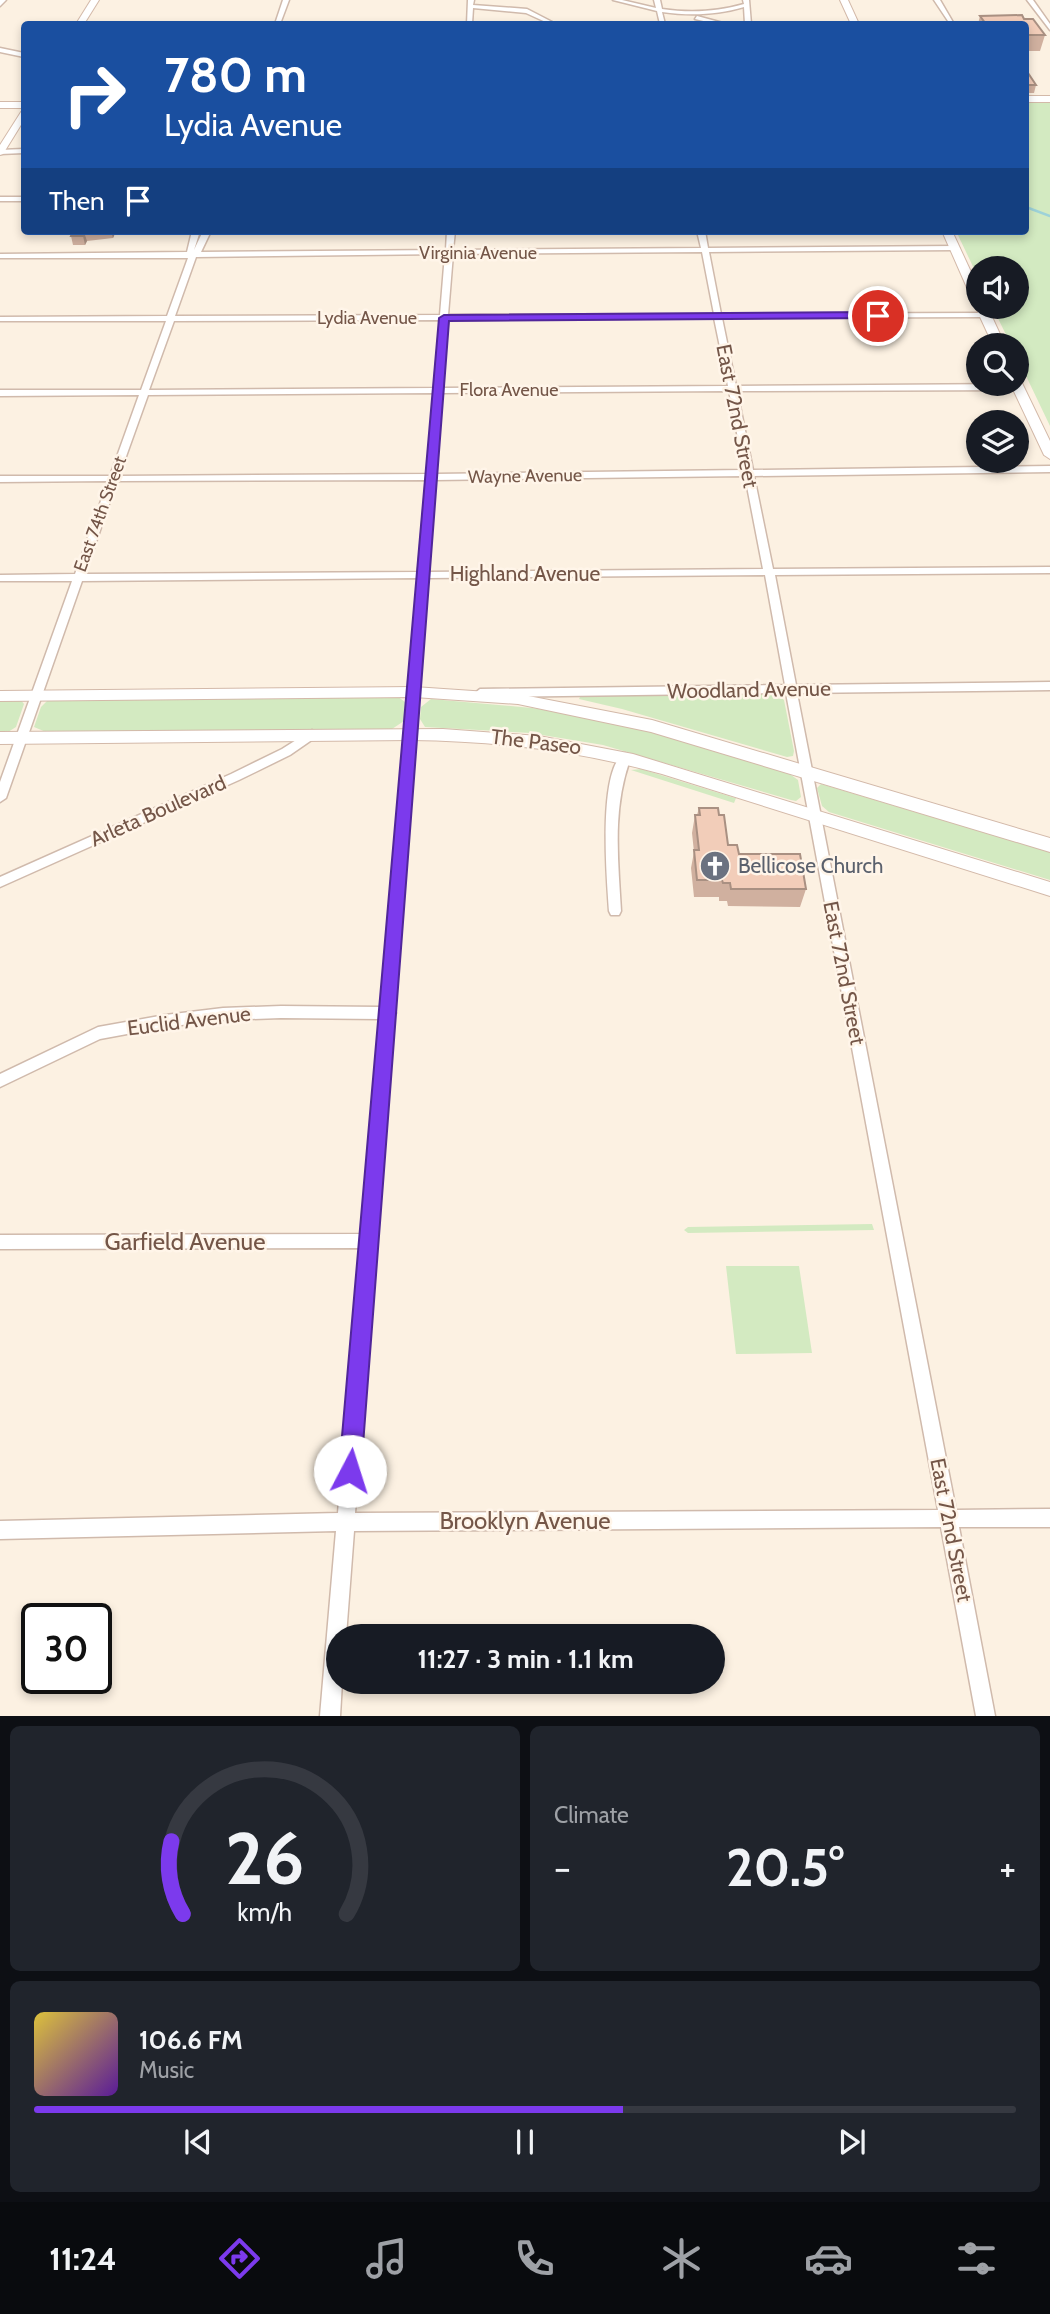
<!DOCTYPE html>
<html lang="en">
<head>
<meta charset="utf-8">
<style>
  body { margin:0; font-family:Cabin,sans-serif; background:#20242c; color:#f1f3f6; height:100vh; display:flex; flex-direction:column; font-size:26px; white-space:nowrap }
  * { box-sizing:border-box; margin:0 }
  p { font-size:23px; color:#9ea1a6 }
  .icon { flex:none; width:38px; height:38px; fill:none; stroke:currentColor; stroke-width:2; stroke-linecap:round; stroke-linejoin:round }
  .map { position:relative; height:1716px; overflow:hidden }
  .side { display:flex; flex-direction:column; gap:10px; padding:10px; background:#0d0f14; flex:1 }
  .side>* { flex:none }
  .top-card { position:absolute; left:21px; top:21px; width:1008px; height:214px; border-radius:7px; box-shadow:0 4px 10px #0003; background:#1a4fa0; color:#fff; overflow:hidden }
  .fabs { position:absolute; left:966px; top:256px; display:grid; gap:14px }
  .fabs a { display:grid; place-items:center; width:63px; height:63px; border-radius:50%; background:#171b24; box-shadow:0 4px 10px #0003; font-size:35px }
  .speed { position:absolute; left:21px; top:1603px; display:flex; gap:14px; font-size:35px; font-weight:700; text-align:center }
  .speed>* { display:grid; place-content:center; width:91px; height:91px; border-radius:50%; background:#171b24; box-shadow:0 4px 10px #0003; line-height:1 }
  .speed .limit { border:4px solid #111; border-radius:10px; background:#fff; color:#111 }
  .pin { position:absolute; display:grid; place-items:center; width:60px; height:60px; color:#fff; margin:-30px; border:4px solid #fff; border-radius:50%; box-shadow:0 2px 7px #0007 }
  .me { position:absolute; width:77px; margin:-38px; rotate:5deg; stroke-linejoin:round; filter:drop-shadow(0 0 5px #0008) }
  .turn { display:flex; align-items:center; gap:24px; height:147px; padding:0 28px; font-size:32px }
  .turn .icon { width:91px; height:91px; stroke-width:2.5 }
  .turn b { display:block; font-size:49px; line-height:60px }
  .then { display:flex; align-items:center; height:66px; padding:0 28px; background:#0003; gap:14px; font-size:26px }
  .big { font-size:52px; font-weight:800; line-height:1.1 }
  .side .widget { flex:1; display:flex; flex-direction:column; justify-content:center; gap:10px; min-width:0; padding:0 24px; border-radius:10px; background:#20242c }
  .side .dial { align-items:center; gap:0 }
  .dial svg { height:182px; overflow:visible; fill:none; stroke:#363941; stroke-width:7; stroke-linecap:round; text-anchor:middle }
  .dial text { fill:#f1f3f6; stroke:none }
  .song { display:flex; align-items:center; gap:21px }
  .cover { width:84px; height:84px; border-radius:10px; background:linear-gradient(135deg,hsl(50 70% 55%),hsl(270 70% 35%)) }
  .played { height:7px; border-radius:4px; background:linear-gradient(90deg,#7c3aed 60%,#363941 60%) }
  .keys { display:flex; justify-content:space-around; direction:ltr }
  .heat { display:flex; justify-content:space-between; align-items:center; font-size:38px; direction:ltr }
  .side .tiles { flex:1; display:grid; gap:10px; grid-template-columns:1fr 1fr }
  .widget:last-child { grid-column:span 2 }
  .trip { position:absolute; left:326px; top:1624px; width:399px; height:70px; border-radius:35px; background:#171b24; box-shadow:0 4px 10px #0003; font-weight:800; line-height:70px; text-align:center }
  .dock { display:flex; height:112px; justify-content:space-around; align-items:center; background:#090b0e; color:#9ea1a6 }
  .dock .icon { width:49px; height:49px }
  .dock .selected { color:#7c3aed }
  .dock b { font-size:32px; color:#f1f3f6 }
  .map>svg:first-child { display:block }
  .green { fill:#d3eac1 }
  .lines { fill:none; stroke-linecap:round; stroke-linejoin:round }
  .stream { stroke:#9dd2d8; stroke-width:2.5 }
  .street-casing { stroke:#d0baac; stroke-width:3 }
  .secondary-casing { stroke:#d3b9a9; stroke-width:2 }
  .street { fill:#fff; fill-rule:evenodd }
  .secondary { fill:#fff; fill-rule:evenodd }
  .wall { fill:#d0b09f }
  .shaded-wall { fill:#a99082 }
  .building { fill:#f2cdb9; stroke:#a99082; stroke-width:2 }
  .route { fill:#7c3aed; stroke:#51269a; stroke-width:2 }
  .labels { text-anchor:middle; stroke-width:5; stroke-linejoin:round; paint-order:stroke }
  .far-street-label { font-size:18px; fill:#745648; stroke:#fff5e9 }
  .street-label { font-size:21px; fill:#745648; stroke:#fff5e9 }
  .worship-label { font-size:21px; fill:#5b616d; stroke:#fff5e9; text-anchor:start }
  .near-street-label { font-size:24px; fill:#745648; stroke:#fff5e9 }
</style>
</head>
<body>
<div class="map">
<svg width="1050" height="1716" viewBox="0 0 1050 1716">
  <rect width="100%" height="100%" fill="#fcf1e2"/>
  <path class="green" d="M1050 102V426L1017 357V345H1011L992 306H1017V268H978V277L956 231H1026V103Z
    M777 694 784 700 794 751 793 756 787 757 622 709 579 699 581 695Z
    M397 696 405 702 404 721 392 729 46 732 34 727 41 707 49 699Z
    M20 699 24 704 16 727 8 732H0V700Z
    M431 699 532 708 583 716 656 733 787 772 798 780 801 797 796 801 791 800 603 745 530 733 425 727 420 719 421 707Z
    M641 769 735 798H736L734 803 631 770Z
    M821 784 1050 852V880L829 812 822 806 817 788Z
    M872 1224 874 1230 688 1233 684 1230 688 1227Z
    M726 1266H799L812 1353 736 1354Z"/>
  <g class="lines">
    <path class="stream" d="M1026 207 1050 216"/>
    <g class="street-casing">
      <path id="street" d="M0 0H6L0 6Z
        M283 0H289L280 24H275Z
        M468 0H474L473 5 527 9 556 24H550L526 13 473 8 472 24H467Z
        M613 0H622L656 8 654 0H660L662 9C690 13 716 12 744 4L743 0H749L751 24H745L744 7C717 15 691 16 662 12L665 24H660L657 11Z
        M934 0H940L954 24H950Z
        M1027 0H1033L1050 24V30Z
        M697 16 723 23 724 24H716L695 19Z
        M0 48 24 53V57L0 52Z
        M24 149V153L0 154V150Z
        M0 197H24V201H0Z
        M192 231H200L194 250 203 231H211L201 252 446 250 447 231H455L453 250 701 248 697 231H705L708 248 955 246 959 248 955 250 709 252 721 314 985 313 989 315 985 317 722 318 736 386 1018 384 1022 387 1018 390 737 391 753 470 1050 466V472L754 476 773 569 1050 567V573L775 575 796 685 1050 682V690L797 693 956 1510 1050 1509V1527H959L995 1716H976L941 1527 354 1531 346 1636H338V1682H342L340 1716H320L336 1531 0 1539V1521L338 1513 360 1248 0 1249V1235L362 1234 380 1019 281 1018 223 1020 165 1027 100 1039 0 1087V1074L98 1027 165 1015 223 1008 281 1006 381 1007 418 578 82 581 6 798 0 802V782L72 581H0V575L75 574 108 481 0 482V476H110L139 395 0 396V390H141L166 321H0V317L167 316 188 258H0V254L187 252ZM702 252 714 314 448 315 453 254ZM445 254 440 315 175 316 196 257ZM714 318 728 386 442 388 448 320ZM440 320 434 388 149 390 174 321ZM729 391 744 470 436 474 442 393ZM434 393 427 474 119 476 148 395ZM745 476 763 569 428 572 435 480ZM426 480 418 572 85 574 117 481ZM765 575 785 685 480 689 475 693 480 697 786 693 938 1510 355 1513 394 1017 396 1013 394 1010 428 578Z
        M312 730 318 734 316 737 290 755 239 780 0 887V877L231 774 282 749Z
        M625 753 631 757C612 808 618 858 621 911L619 915H611L609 911C607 882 597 767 625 753Z"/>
    </g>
    <g class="secondary-casing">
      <path id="secondary" d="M91 0H99L84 24H76Z
        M840 0H848L859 24H851Z
        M1026 96H1050V102H1026Z
        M0 102H24V108H0Z
        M24 111V120L3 154 0 155V145L21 112Z
        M942 231H952L978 287V302L972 299Z
        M978 303V306H987L1005 345H993L975 306Z
        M1017 380 1022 383 1050 441V459L1044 455 1010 383H1017Z
        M414 687 518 694 652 720 1050 838V852L651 732 518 704 414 697 0 701V691Z
        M443 729 539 736 633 754 1050 882V896L662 774C580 751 497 741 411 740L0 744V732Z"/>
    </g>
    <use href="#street" class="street"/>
    <use href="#secondary" class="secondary"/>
  </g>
  <path class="wall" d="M980 16 1024 19 1045 35 1040 51H1026V24H978Z
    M1026 73 1036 85 1034 93H1026Z
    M73 231H116L113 238 87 241 85 245H73L71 236Z
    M699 808 719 815 728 845 739 854 806 889 800 907 728 906 727 901H719V897H694L691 868 694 852 692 833 695 815H697Z"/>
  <path class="shaded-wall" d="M111 231H116L113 238Z
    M84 232 87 241 85 245 83 236Z"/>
  <path class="building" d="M1022 15 1024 19H1033L1045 35H1026V24H986L980 16Z
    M1026 73H1028L1036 85H1026Z
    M73 231H94L84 232 83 236H71Z
    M699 808H718L719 815H724L728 845H737L739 854H800L806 889H731L730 883H723L722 880H697L694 850H699L695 815H700Z"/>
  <path class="route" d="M878 312 883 316 882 318 449 321 361 1471 358 1479 350 1482 342 1479 339 1471 439 318 444 315Z"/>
  <defs>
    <g id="church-disc" transform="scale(1.575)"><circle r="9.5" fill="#6b7280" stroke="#fff5e9"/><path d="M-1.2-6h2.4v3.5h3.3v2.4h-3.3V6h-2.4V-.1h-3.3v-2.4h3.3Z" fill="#fff"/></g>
  </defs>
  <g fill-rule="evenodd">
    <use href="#church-disc" x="715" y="866"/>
  </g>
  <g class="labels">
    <g class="far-street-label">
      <text x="478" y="259">Virginia Avenue</text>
      <text x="367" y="324">Lydia Avenue</text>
      <text x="509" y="396">Flora Avenue</text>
      <text transform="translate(525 476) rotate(-1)" y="6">Wayne Avenue</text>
      <text transform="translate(100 514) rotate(-70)" y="6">East 74th Street</text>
    </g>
    <g class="street-label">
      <text transform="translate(737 416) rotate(79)" y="7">East 72nd Street</text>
      <text x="525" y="581">Highland Avenue</text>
      <text transform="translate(749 690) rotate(-1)" y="7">Woodland Avenue</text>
      <text transform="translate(536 742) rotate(7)" y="7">The Paseo</text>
      <text transform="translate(158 811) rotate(-24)" y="7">Arleta Boulevard</text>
      <text transform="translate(844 973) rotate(79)" y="7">East 72nd Street</text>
      <text transform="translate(189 1021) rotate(-7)" y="7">Euclid Avenue</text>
      <text transform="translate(951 1530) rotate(79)" y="7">East 72nd Street</text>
    </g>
    <g class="worship-label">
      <text x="738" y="873">Bellicose Church</text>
    </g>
    <g class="near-street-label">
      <text x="185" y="1250">Garfield Avenue</text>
      <text x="525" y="1529">Brooklyn Avenue</text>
    </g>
  </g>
</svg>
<div class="fabs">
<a><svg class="icon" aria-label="sound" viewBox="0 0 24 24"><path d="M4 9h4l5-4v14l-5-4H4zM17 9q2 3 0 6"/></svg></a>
<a><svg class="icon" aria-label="search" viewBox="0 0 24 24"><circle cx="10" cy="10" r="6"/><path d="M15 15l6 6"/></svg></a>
<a><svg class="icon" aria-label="layers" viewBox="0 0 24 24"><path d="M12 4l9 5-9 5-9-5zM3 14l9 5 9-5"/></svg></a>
</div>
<div class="speed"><div class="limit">30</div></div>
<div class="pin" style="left:878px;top:316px;background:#d93025"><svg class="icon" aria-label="arrive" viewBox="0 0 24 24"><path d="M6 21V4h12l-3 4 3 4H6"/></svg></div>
<svg class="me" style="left:350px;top:1471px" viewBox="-20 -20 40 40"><circle r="19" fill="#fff"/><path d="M0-13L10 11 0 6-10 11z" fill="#7c3aed"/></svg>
<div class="trip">11:27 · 3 min · 1.1 km</div>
<div class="top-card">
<div class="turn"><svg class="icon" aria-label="right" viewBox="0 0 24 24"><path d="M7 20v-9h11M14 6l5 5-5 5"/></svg><div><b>780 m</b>Lydia Avenue</div></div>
<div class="then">Then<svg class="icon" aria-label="arrive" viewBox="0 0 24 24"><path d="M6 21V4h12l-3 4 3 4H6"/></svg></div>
</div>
</div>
<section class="side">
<div class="tiles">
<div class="widget dial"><svg viewBox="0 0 100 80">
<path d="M14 69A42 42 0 1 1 86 69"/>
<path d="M14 69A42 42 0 0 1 9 37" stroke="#7c3aed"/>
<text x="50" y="56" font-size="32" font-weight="700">26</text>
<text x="50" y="72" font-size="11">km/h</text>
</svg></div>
<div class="widget"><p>Climate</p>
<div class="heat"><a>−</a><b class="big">20.5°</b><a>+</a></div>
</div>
<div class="widget">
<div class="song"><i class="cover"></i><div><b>106.6 FM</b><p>Music</p></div></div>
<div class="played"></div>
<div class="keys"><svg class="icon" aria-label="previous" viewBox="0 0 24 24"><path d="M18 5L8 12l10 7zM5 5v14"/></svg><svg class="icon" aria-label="pause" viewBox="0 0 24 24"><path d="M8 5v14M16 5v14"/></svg><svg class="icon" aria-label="next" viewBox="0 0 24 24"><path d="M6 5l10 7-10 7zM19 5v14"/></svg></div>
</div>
</div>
</section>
<nav class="dock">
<b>11:24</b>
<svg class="icon selected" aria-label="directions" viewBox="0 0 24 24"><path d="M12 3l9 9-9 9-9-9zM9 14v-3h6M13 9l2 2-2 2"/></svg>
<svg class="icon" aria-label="music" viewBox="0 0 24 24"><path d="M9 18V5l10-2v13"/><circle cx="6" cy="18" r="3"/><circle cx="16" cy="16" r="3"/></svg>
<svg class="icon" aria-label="phone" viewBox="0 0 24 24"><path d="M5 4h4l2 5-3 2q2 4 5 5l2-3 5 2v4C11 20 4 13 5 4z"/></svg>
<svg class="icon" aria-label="climate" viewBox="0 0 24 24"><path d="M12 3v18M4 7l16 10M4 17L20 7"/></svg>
<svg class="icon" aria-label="car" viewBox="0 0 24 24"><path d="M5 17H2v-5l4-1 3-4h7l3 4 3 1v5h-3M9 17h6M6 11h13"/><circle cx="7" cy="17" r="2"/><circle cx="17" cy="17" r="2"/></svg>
<svg class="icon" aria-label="filters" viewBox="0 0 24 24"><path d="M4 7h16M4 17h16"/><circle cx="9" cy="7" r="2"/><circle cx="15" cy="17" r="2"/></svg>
</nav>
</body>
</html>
